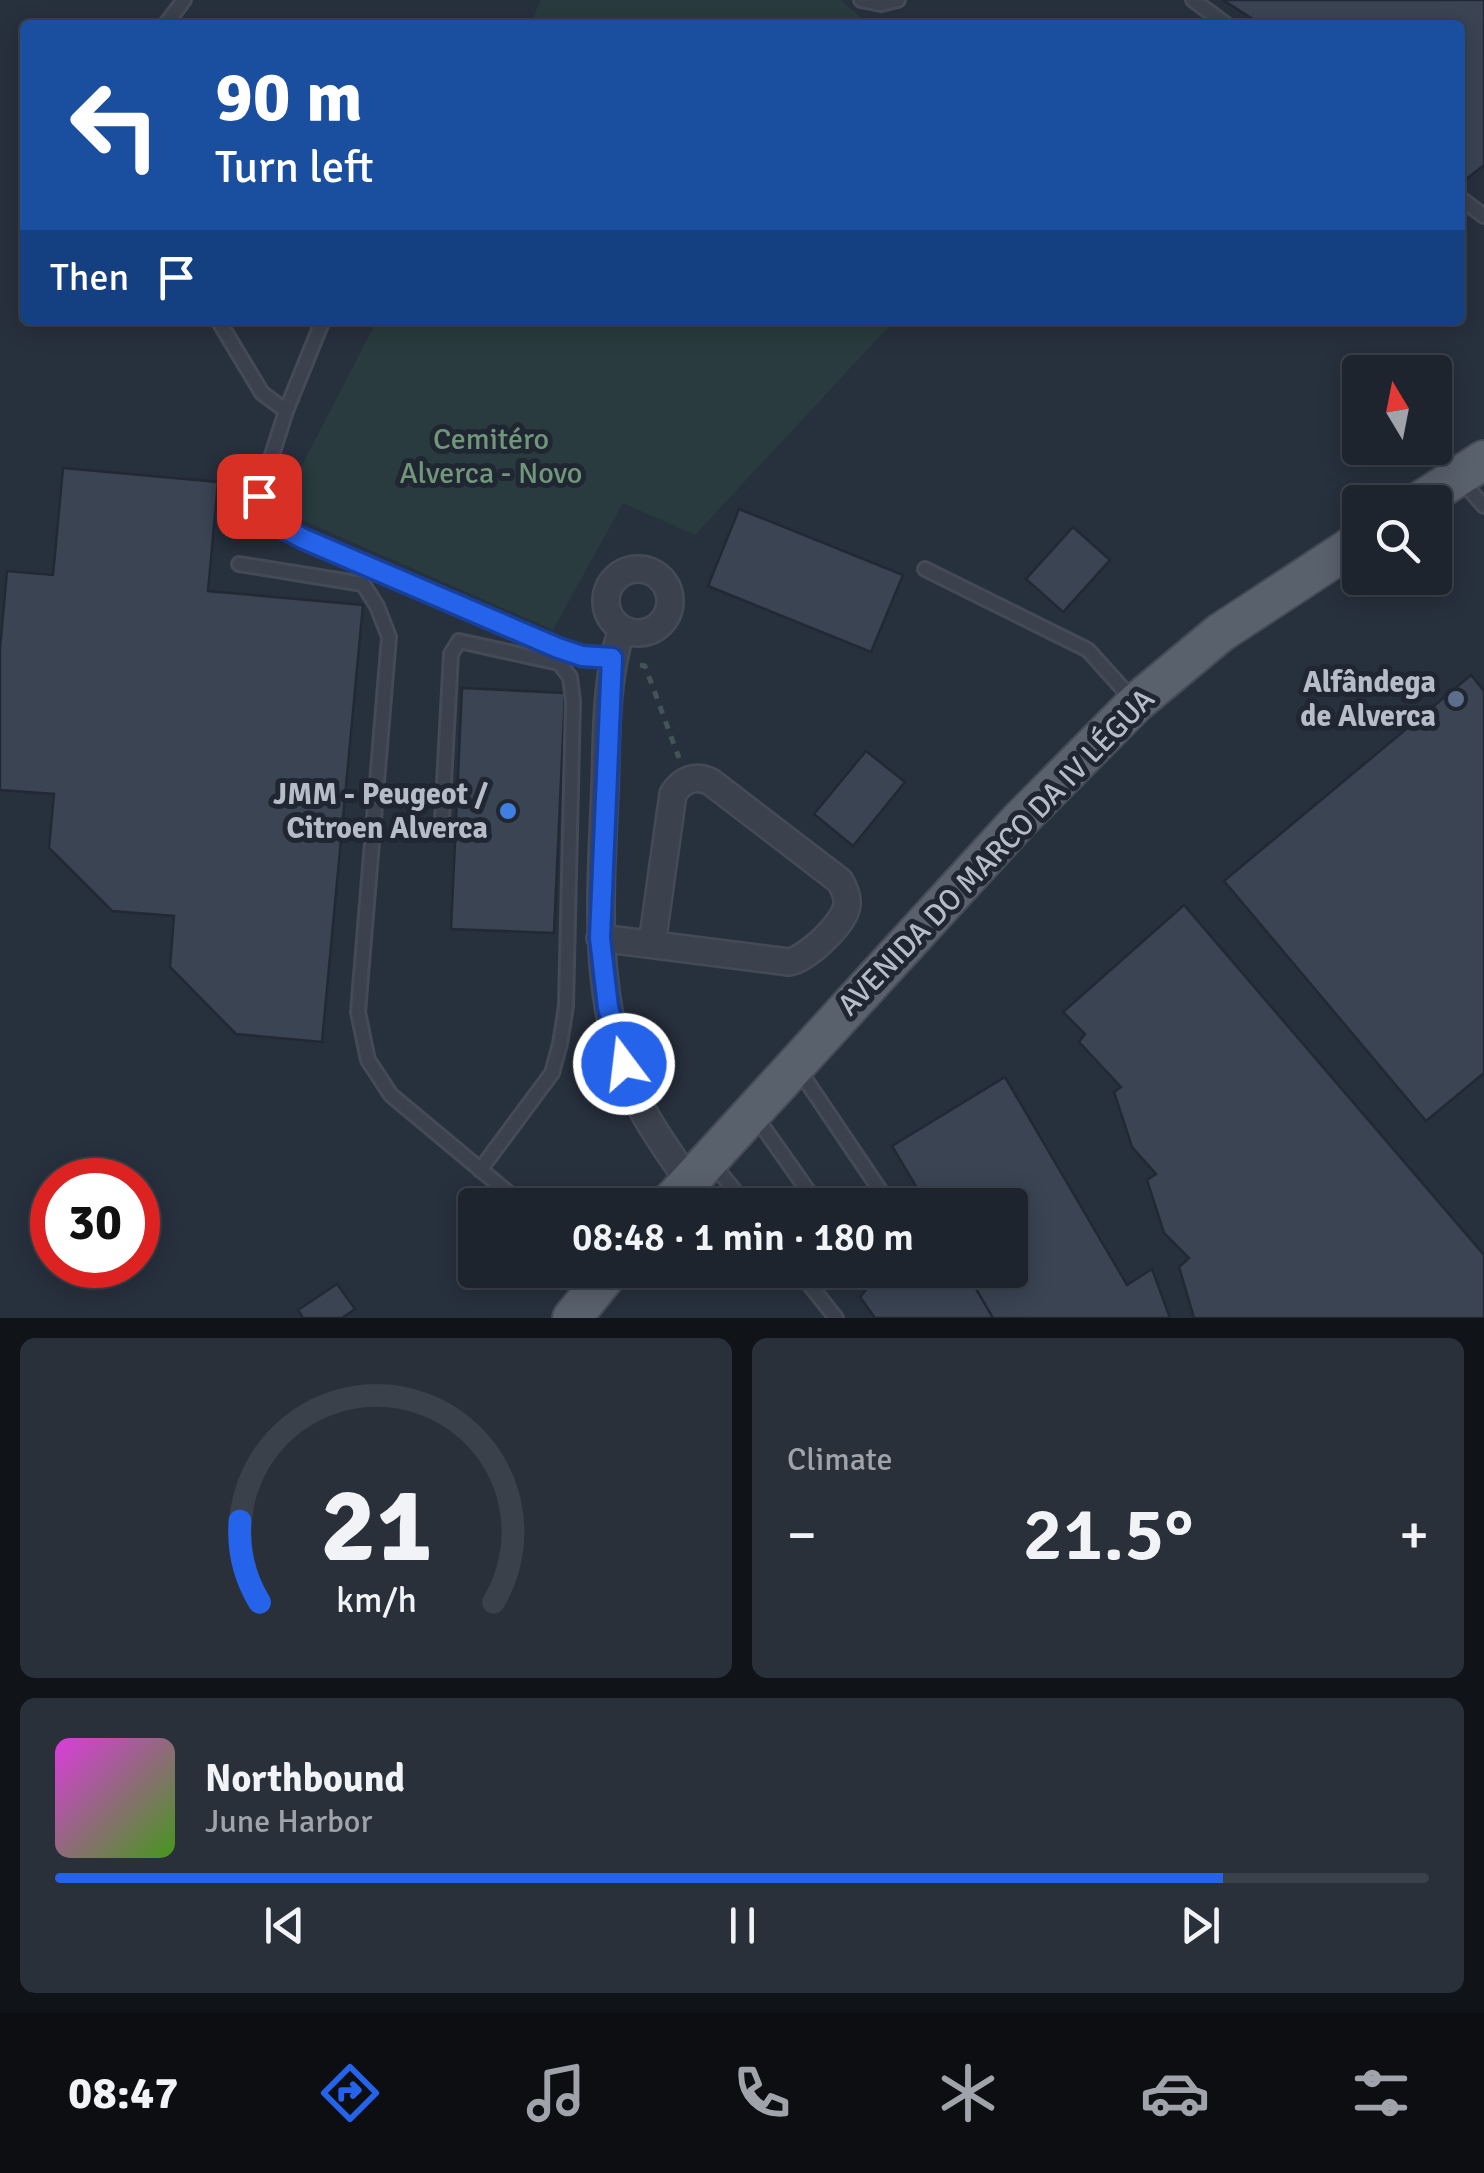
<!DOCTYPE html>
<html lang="en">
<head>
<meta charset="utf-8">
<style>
  body { margin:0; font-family:Signika,sans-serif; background:#2a303a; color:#f1f3f6; height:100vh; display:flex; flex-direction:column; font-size:38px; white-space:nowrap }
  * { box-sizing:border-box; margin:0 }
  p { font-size:32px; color:#a0a4aa }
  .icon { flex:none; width:55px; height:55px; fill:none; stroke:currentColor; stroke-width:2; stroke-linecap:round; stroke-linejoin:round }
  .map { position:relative; height:1318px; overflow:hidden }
  .details { display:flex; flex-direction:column; gap:20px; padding:20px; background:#101419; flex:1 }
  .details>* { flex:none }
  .banner { position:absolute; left:20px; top:20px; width:1445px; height:305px; border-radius:10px; box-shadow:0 5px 25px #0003,0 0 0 2px #3b414a; background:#1a4fa0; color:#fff; overflow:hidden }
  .needle { width:65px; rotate:350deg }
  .fabs { position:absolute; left:1342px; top:355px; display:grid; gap:20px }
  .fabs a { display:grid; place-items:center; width:110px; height:110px; border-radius:10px; background:#1d242e; box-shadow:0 5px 25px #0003,0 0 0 2px #3b414a; font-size:50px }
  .speed { position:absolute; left:30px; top:1158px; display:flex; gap:20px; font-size:50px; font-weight:700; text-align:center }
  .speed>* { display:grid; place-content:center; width:130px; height:130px; border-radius:50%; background:#1d242e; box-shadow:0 5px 25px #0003,0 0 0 2px #3b414a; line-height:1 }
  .speed .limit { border:15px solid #d22; background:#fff; color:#111 }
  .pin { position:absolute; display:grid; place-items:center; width:85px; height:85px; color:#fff; margin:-42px; border-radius:20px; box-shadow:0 5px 15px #0006 }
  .me { position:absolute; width:110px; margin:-55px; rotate:345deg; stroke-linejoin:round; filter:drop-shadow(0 0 8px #0008) }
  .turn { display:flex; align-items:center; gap:35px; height:210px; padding:0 30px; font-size:45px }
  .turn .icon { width:130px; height:130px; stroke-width:2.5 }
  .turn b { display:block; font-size:70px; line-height:85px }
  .then { display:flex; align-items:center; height:95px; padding:0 30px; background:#0003; gap:20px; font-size:38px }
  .big { font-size:75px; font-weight:600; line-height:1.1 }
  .details .widget { flex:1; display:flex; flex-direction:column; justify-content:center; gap:15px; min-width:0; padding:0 35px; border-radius:15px; background:#2a303a }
  .details .dial { align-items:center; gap:0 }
  .dial svg { height:260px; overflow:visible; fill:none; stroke:#3b414a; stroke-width:7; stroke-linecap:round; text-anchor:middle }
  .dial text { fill:#f1f3f6; stroke:none }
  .song { display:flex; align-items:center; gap:30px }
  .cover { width:120px; height:120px; border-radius:15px; background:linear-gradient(135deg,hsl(300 70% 55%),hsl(100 70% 35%)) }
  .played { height:10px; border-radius:5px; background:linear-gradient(90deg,#2563eb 85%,#3b414a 85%) }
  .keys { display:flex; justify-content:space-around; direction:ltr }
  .heat { display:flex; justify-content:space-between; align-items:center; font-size:55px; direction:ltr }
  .details .tiles { flex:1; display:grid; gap:20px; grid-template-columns:1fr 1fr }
  .widget:last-child { grid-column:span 2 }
  .trip { position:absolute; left:458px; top:1188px; width:570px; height:100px; border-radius:10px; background:#1d242e; box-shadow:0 5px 25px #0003,0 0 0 2px #3b414a; font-weight:600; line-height:100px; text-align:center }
  .tab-bar { display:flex; height:160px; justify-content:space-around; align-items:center; background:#0c0e12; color:#a0a4aa }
  .tab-bar .icon { width:70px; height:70px }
  .tab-bar .on { color:#2563eb }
  .tab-bar b { font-size:45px; color:#f1f3f6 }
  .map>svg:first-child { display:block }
  .green { fill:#293b3e }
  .building { fill:#3a4453; stroke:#222934; stroke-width:2.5 }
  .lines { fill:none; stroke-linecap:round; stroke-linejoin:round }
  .lane-casing { stroke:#444b56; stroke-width:18 }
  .street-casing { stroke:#444b56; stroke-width:30 }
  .primary-casing { stroke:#444b56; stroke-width:42 }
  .path { stroke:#425456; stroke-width:5; stroke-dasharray:8 8; stroke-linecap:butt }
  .lane { stroke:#3b424d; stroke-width:12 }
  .street { stroke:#3b424d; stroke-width:25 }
  .primary { stroke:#59616d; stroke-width:38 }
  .route-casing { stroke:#184099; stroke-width:25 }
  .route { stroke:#2563eb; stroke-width:18 }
  .service-dot { fill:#5c6f8a; stroke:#202732; stroke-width:4 }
  .shop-dot { fill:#3f7fe0; stroke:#202732; stroke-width:4 }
  .labels { text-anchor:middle; stroke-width:10; stroke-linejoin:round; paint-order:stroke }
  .park-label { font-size:30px; fill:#71977b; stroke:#202732 }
  .poi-label { font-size:30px; font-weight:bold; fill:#b7bdc8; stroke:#202732; text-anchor:end }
  .street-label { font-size:30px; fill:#b7bdc8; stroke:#202732 }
</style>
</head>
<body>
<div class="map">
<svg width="1484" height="1318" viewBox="0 0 1484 1318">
  <rect width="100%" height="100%" fill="#27303d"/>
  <path class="green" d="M541 0H841L870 25H529Z
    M377 320H895L695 535 623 503 553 630 279 510Z"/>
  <path class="building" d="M1223 0H1484V165L1464 181 1460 176V25H1262Z
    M63 468 218 482 208 591 363 605 322 1042 236 1034 170 967 174 916 112 911 49 848 54 794 0 790V649L7 571 53 575Z
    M739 509 903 575 871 652 708 586Z
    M1073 527 1110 560 1063 612 1026 579Z
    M1471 675 1484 691V1073L1426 1121 1224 881Z
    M462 688 565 693 554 933 451 929Z
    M866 751 905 782 853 846 814 814Z
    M1184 905 1484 1255V1318H1194L1179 1267 1189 1258 1164 1233 1147 1180 1156 1174 1132 1147 1114 1092 1121 1087 1079 1042 1085 1034 1063 1012Z
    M1005 1077 1127 1285 1152 1269 1170 1318H993L965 1270H1010V1205H927L892 1146Z
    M883 1270H965L993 1318H875L860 1297Z
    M337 1284 355 1309 342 1318H303L298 1310Z"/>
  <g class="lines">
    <g class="lane-casing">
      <path id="lane" d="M861 0 881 4 898 0
        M1193 0 1227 25
        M165 25 184 0
        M1460 198 1484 216
        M218 320 262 393 286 411 259 496 265 519 558 648 582 655 612 658
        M286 411 323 320
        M1460 479 1484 506
        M239 564 363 584 377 606 389 637 358 1012 368 1060 391 1095 523 1205
        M925 569 1088 650 1132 699
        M442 820 451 654 459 641 559 663 570 677 573 701 566 1006 560 1044 552 1073 480 1170
        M799 1070 890 1205
        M756 1117 818 1205
        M711 1161 746 1205
        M798 1270 836 1318"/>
    </g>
    <g class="street-casing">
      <path id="street" d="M606 601a32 32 0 1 1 64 0a32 32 0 1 1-64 0Z
        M622 629C605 680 607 735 605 788 601 896 589 1011 643 1111 656 1135 673 1158 689 1182
        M600 938 789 962C807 959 845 923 847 905 848 896 844 888 840 881L711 782C695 774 682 780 673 794L652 944"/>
    </g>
    <g class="primary-casing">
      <path id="primary" d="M1419 502 1484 460
        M668 1205 1018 822 1136 703 1220 633 1360 541
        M572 1318 611 1270"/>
    </g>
    <path class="path" d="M640 665 645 666 679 758"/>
    <use href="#lane" class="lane"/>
    <use href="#street" class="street"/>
    <use href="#primary" class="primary"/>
  </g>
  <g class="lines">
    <g class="route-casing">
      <path id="route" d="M259 496 266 519 304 539 558 648 582 656 612 658 600 938 608 1007 624 1064"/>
    </g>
    <use href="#route" class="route"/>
  </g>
  <circle class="service-dot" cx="1456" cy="699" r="10"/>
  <circle class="shop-dot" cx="508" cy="811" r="10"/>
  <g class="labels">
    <g class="park-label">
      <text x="491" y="449">Cemitéro<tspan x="491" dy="34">Alverca - Novo</tspan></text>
    </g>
    <g class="poi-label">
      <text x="1436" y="692">Alfândega<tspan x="1436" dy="34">de Alverca</tspan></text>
      <text x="488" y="804">JMM - Peugeot /<tspan x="488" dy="34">Citroen Alverca</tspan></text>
    </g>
    <g class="street-label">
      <text transform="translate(996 852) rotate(-46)" y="10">AVENIDA DO MARCO DA IV LÉGUA</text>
    </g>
  </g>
</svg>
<div class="fabs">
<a><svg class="needle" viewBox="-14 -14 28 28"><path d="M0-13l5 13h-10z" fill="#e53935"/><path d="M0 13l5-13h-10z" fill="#a0a4aa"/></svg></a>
<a><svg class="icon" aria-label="search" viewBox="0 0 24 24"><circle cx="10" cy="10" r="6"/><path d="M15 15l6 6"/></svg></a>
</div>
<div class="speed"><div class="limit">30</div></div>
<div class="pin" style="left:259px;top:496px;background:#d93025"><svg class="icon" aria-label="arrive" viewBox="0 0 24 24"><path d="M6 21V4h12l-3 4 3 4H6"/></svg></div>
<svg class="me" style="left:624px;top:1064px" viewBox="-20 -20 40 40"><circle r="17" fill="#2563eb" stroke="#fff" stroke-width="3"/><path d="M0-11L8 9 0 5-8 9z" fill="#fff"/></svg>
<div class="trip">08:48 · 1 min · 180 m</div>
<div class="banner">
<div class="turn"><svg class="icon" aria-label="left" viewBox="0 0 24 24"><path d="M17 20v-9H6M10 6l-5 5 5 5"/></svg><div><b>90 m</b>Turn left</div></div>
<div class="then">Then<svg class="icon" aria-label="arrive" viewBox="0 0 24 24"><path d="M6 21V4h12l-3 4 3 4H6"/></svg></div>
</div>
</div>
<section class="details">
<div class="tiles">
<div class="widget dial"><svg viewBox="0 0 100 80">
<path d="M14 69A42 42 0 1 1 86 69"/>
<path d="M14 69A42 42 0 0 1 8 44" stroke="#2563eb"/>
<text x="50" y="56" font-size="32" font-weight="700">21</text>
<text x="50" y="72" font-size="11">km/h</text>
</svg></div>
<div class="widget"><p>Climate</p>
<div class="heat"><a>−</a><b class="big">21.5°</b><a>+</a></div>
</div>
<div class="widget">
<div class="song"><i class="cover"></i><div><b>Northbound</b><p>June Harbor</p></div></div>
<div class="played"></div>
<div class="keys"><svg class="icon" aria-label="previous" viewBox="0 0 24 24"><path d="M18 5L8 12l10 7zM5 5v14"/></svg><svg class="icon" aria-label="pause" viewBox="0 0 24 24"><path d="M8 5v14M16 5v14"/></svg><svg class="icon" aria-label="next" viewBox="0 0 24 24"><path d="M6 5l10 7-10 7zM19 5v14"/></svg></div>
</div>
</div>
</section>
<nav class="tab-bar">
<b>08:47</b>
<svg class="icon on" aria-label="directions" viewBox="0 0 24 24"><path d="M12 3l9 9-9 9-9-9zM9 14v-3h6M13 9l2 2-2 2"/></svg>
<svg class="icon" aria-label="music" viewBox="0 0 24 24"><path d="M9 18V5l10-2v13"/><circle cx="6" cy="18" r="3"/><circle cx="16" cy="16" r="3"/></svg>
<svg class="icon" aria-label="phone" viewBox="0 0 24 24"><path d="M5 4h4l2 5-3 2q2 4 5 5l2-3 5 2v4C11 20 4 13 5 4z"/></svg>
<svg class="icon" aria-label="climate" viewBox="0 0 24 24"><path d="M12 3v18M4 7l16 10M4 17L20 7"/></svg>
<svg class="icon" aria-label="car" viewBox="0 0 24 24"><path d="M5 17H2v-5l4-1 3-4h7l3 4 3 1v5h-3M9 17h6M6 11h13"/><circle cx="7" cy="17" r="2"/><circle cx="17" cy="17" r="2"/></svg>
<svg class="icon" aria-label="filters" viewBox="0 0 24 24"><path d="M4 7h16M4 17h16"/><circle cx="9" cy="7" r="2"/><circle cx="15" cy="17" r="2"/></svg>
</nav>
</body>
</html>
